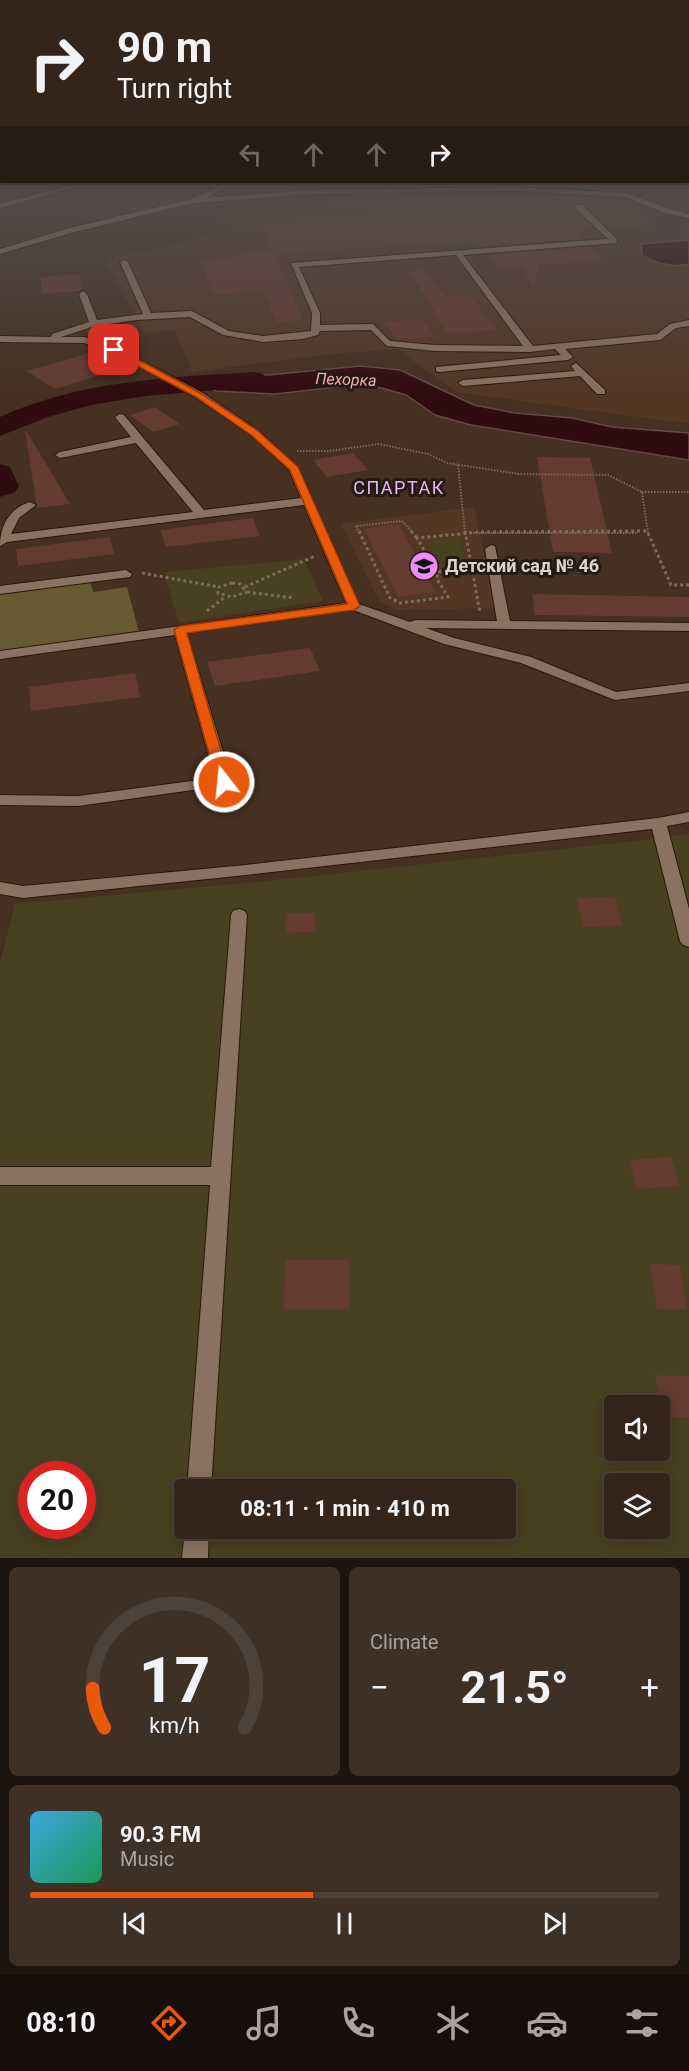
<!DOCTYPE html>
<html lang="en">
<head>
<meta charset="utf-8">
<style>
  body { margin:0; font-family:Roboto,sans-serif; background:#3f3026; color:#f1f3f6; height:100vh; display:flex; flex-direction:column; font-size:22px; white-space:nowrap }
  * { box-sizing:border-box; margin:0 }
  p { font-size:20px; color:#a9a4a2 }
  .icon { flex:none; width:33px; height:33px; fill:none; stroke:currentColor; stroke-width:2; stroke-linecap:round; stroke-linejoin:round }
  .map { position:relative; height:1558px; overflow:hidden }
  .panel { display:flex; flex-direction:column; gap:9px; padding:9px; background:#1d140e; flex:1 }
  .panel>* { flex:none }
  .guide { position:absolute; left:0px; top:0px; width:690px; height:183px; box-shadow:0 3px 15px #0003,0 0 0 2px #4e4138; background:#342419; color:#f1f3f6; overflow:hidden }
  .buttons { position:absolute; left:604px; top:1395px; display:grid; gap:12px }
  .buttons a { display:grid; place-items:center; width:66px; height:66px; border-radius:6px; background:#342419; box-shadow:0 3px 15px #0003,0 0 0 2px #4e4138; font-size:30px }
  .speed { position:absolute; left:18px; top:1461px; display:flex; gap:12px; font-size:30px; font-weight:700; text-align:center }
  .speed>* { display:grid; place-content:center; width:78px; height:78px; border-radius:50%; background:#342419; box-shadow:0 3px 15px #0003,0 0 0 2px #4e4138; line-height:1 }
  .speed .limit { border:9px solid #d22; background:#fff; color:#111 }
  .pin { position:absolute; display:grid; place-items:center; width:51px; height:51px; color:#fff; margin:-26px; border-radius:12px; box-shadow:0 3px 9px #0006 }
  .me { position:absolute; width:66px; margin:-33px; rotate:344deg; stroke-linejoin:round; filter:drop-shadow(0 0 4px #0008) }
  .turn { display:flex; align-items:center; gap:21px; height:126px; padding:0 18px; font-size:27px }
  .turn .icon { width:78px; height:78px; stroke-width:2.5 }
  .turn b { display:block; font-size:42px; line-height:51px }
  .lanes { display:flex; align-items:center; height:57px; padding:0 18px; background:#0003; justify-content:center; gap:30px; direction:ltr }
  .lanes .off { opacity:.35 }
  .big { font-size:45px; font-weight:700; line-height:1.1 }
  .panel .card { flex:1; display:flex; flex-direction:column; justify-content:center; gap:9px; min-width:0; padding:0 21px; border-radius:9px; background:#3f3026 }
  .panel .dial { align-items:center; gap:0 }
  .dial svg { height:156px; overflow:visible; fill:none; stroke:#4e4138; stroke-width:7; stroke-linecap:round; text-anchor:middle }
  .dial text { fill:#f1f3f6; stroke:none }
  .song { display:flex; align-items:center; gap:18px }
  .cover { width:72px; height:72px; border-radius:9px; background:linear-gradient(135deg,hsl(200 70% 55%),hsl(150 70% 35%)) }
  .played { height:6px; border-radius:3px; background:linear-gradient(90deg,#ea580c 45%,#4e4138 45%) }
  .keys { display:flex; justify-content:space-around; direction:ltr }
  .heat { display:flex; justify-content:space-between; align-items:center; font-size:33px; direction:ltr }
  .panel .tiles { flex:1; display:grid; gap:9px; grid-template-columns:1fr 1fr }
  .card:last-child { grid-column:span 2 }
  .trip { position:absolute; left:174px; top:1479px; width:342px; height:60px; border-radius:6px; background:#342419; box-shadow:0 3px 15px #0003,0 0 0 2px #4e4138; font-weight:700; line-height:60px; text-align:center }
  .dock { display:flex; height:96px; justify-content:space-around; align-items:center; background:#150e0a; color:#a9a4a2 }
  .dock .icon { width:42px; height:42px }
  .dock .current { color:#ea580c }
  .dock b { font-size:27px; color:#f1f3f6 }
  .map>svg:first-child { display:block }
  .built { fill:#523725 }
  .green { fill:#493f21; fill-rule:evenodd }
  .forest { fill:#685b33 }
  .water { fill:#310c0f; stroke:#664847; stroke-width:1.5 }
  .lines { fill:none; stroke-linecap:round; stroke-linejoin:round }
  .river { fill:#310c0f; fill-rule:evenodd }
  .building { fill:#633b30 }
  .minor-casing { stroke:#2a1709; stroke-width:2 }
  .path-far1 { stroke:#7e6b5f; stroke-width:2; stroke-dasharray:1.5 1.5; stroke-linecap:butt }
  .path { stroke:#7e6b5f; stroke-width:3; stroke-dasharray:3 3; stroke-linecap:butt }
  .minor { fill:#8a7262; fill-rule:evenodd }
  .route { fill:#ea580c; stroke:#983908; stroke-width:1.5 }
  .labels { text-anchor:middle; stroke-width:6; stroke-linejoin:round; paint-order:stroke }
  .far-water-label { font-size:16px; font-style:italic; fill:#f8acad; stroke:#241a14 }
  .far-quarter-label { font-size:18px; letter-spacing:1.5px; fill:#ebb5f1; stroke:#241a14 }
  .poi-label { font-size:18px; font-weight:bold; fill:#e1d3cb; stroke:#241a14; text-anchor:start }
</style>
</head>
<body>
<div class="map">
<svg width="689" height="1558" viewBox="0 0 689 1558">
  <rect width="100%" height="100%" fill="#453021"/>
  <path class="built" d="M492 191 626 198 660 226 689 224V424L456 392 397 349 333 354 192 372 175 330 144 333 106 260 229 230 215 218 222 213 248 209Z
    M474 507 496 608 396 610 379 601 341 524Z"/>
  <path class="green" d="M460 537 464 564 440 567 429 548V539Z
    M304 559 323 601 179 623 164 572Z
    M689 833V1558H0V962L15 904 278 880 661 838ZM615 1406H660V1450H615ZM32 1474H82V1526H32ZM615 1484H660V1528H615ZM184 1490H506V1528H184Z"/>
  <path class="forest" d="M90 579 93 592 127 587 140 636 0 655V590Z"/>
  <path class="water" d="M689 240V264C674 268 654 263 642 255L641 244Z
    M361 366 400 370 474 405 515 413 572 418 612 427 689 433V460L471 425 435 415 406 395 382 388 355 385 275 394 216 391 192 380 232 374 268 375Z"/>
  <g class="lines">
    <path class="river" d="M254 372 263 374 267 380 263 386 145 396 91 405 48 417 0 436V417C79 381 168 377 254 372Z
      M0 464 10 467 19 486 15 492 0 497Z"/>
  </g>
  <path class="building" d="M395 182H618L619 190 513 185 397 186Z
    M513 193 619 199V210L632 209 650 225 608 227 584 203H576L574 211 593 228 582 229 586 233 578 234 583 239 480 246 476 241 275 254 303 320 276 322 264 291 213 295 200 261 242 256 241 254 272 249 260 223 411 213 401 195Z
    M591 247 604 261 539 265 534 289 522 267 497 268 487 255Z
    M421 266 445 297 471 295 495 330 448 333 410 273Z
    M79 274 82 289 79 291 42 294 40 277Z
    M423 319 435 337 396 339 386 322Z
    M97 351 129 366 55 389 26 371Z
    M155 407 180 424 154 432 129 415Z
    M25 430H26L70 504 37 508Z
    M353 453 368 470 327 477 313 460Z
    M537 457 590 458 612 553 553 552Z
    M253 518 260 536 166 547 160 530Z
    M399 524 435 592 398 597 364 529Z
    M110 537 114 554 18 566 16 549Z
    M532 594 689 597V617L535 615Z
    M310 648 320 671 215 686 207 662Z
    M135 673 140 697 31 711 29 687Z
    M615 897 623 926 583 927 577 898Z
    M286 913H315V932L286 933Z
    M671 1157 680 1186 637 1189 629 1160Z
    M285 1260H349L350 1309 284 1310Z
    M650 1264 680 1265 687 1309H657Z
    M655 1375 689 1376V1417H663Z"/>
  <g class="lines">
    <g class="minor-casing">
      <path id="minor" d="M84 182H94L0 208V204Z
        M228 182H237L206 198 309 190 513 187 627 193 669 209 689 214V218L664 213 626 197 513 191 309 194 194 203 71 233 0 254V249L66 229 191 199Z
        M576 205H582L617 239V243L463 255 533 346 657 334 670 324 689 320V326L676 328 660 340 565 349 573 357 568 360 439 372 436 371V367L561 355 555 349 530 352 435 351 387 346 371 330 320 331 318 335 303 339 263 342 223 335 190 317 136 320 95 326 61 337H85L117 348 203 393 259 431 299 469 359 604 410 622 415 620 497 621 485 549 491 545 495 546 510 621 689 623V631L426 628 454 638 531 657 616 692 689 683V691L615 700 521 663 444 644 353 610 187 633 232 782 229 785 78 806 0 805V795L78 796 215 778 175 635 0 659V651L346 603 304 505 7 542 0 546C0 525 10 508 30 502L36 505 19 518 11 534 193 512 136 443 60 458 55 455 60 452 131 437 115 417 120 414 124 415 204 510 301 498 289 470 251 435 195 397 111 352 84 343 0 342V336L51 337 52 334 89 322 79 294 83 291 87 294 97 320 143 314 120 262 124 260 128 262 151 313 192 311 229 331 263 336 311 331 312 313 291 263 608 239 576 209ZM456 255 523 346 435 345 390 341 373 324 320 325V313L299 267Z
        M576 363 605 390V394H597L580 376 463 386 458 383 463 380 575 371 571 366Z
        M126 570 132 574 130 577 0 594V586Z
        M689 812V822L667 826 689 909V947L683 945 680 941 652 829 246 875 23 898 0 894V882L23 886 246 865 658 818Z
        M239 909 245 911 247 915 211 1490H187L210 1185H0V1167H211L231 915 233 911Z
        M185 1528H209L208 1558H182Z"/>
    </g>
    <path class="path-far1" d="M162 195 166 182
      M297 451H329L379 444 428 454 447 463 519 474 608 475 642 492 648 533
      M458 465 465 533
      M642 492H689
      M359 533 356 526 402 521 413 533
      M470 533H638"/>
    <path class="path" d="M359 531 390 598 400 603 448 597 437 579V572
      M411 531 417 538
      M465 531 480 613
      M648 533 671 585H689
      M465 569 437 572 417 538 480 532 648 531
      M142 573 219 587
      M232 583 240 584 247 592 232 597 218 593 219 587Z
      M245 587 315 556
      M247 592 294 598
      M207 611 225 597"/>
    <use href="#minor" class="minor"/>
  </g>
  <linearGradient id="sky" x2="0" y2="1"><stop stop-color="#261a12"/><stop offset="0.44" stop-color="#564e4e"/><stop offset="1" stop-color="#564e4e" stop-opacity="0"/></linearGradient>
  <rect width="689" height="393" fill="url(#sky)"/>
  <path class="route" d="M111 348H117L202 394 258 431 298 467 360 606 354 610 187 633 230 782 228 785H219L217 782 174 630 180 626 347 604 290 470 251 435 196 397 111 352Z"/>
  <defs>
    <g id="school-disc" transform="scale(1.5)"><circle r="9.5" fill="#ed8cf9" stroke="#241a14"/><path d="M0-5L7-2L0 1L-7-2ZM-4 1L0 2.5L4 1V4Q0 6-4 4Z" fill="#111"/></g>
  </defs>
  <g fill-rule="evenodd">
    <use href="#school-disc" x="424" y="566"/>
  </g>
  <g class="labels">
    <g class="far-water-label">
      <text transform="translate(346 379) rotate(2)" y="6">Пехорка</text>
    </g>
    <g class="far-quarter-label">
      <text x="399" y="494">СПАРТАК</text>
    </g>
    <g class="poi-label">
      <text x="445" y="572">Детский сад № 46</text>
    </g>
  </g>
</svg>
<div class="buttons">
<a><svg class="icon" aria-label="sound" viewBox="0 0 24 24"><path d="M4 9h4l5-4v14l-5-4H4zM17 9q2 3 0 6"/></svg></a>
<a><svg class="icon" aria-label="layers" viewBox="0 0 24 24"><path d="M12 4l9 5-9 5-9-5zM3 14l9 5 9-5"/></svg></a>
</div>
<div class="speed"><div class="limit">20</div></div>
<div class="pin" style="left:114px;top:350px;background:#d93025"><svg class="icon" aria-label="arrive" viewBox="0 0 24 24"><path d="M6 21V4h12l-3 4 3 4H6"/></svg></div>
<svg class="me" style="left:224px;top:782px" viewBox="-20 -20 40 40"><circle r="17" fill="#ea580c" stroke="#fff" stroke-width="3"/><path d="M0-11L8 9 0 5-8 9z" fill="#fff"/></svg>
<div class="trip">08:11 · 1 min · 410 m</div>
<div class="guide">
<div class="turn"><svg class="icon" aria-label="right" viewBox="0 0 24 24"><path d="M7 20v-9h11M14 6l5 5-5 5"/></svg><div><b>90 m</b>Turn right</div></div>
<div class="lanes"><svg class="icon off" aria-label="left" viewBox="0 0 24 24"><path d="M17 20v-9H6M10 6l-5 5 5 5"/></svg><svg class="icon off" aria-label="ahead" viewBox="0 0 24 24"><path d="M12 20V5M6 11l6-6 6 6"/></svg><svg class="icon off" aria-label="ahead" viewBox="0 0 24 24"><path d="M12 20V5M6 11l6-6 6 6"/></svg><svg class="icon" aria-label="right" viewBox="0 0 24 24"><path d="M7 20v-9h11M14 6l5 5-5 5"/></svg></div>
</div>
</div>
<section class="panel">
<div class="tiles">
<div class="card dial"><svg viewBox="0 0 100 80">
<path d="M14 69A42 42 0 1 1 86 69"/>
<path d="M14 69A42 42 0 0 1 8 49" stroke="#ea580c"/>
<text x="50" y="56" font-size="32" font-weight="700">17</text>
<text x="50" y="72" font-size="11">km/h</text>
</svg></div>
<div class="card"><p>Climate</p>
<div class="heat"><a>−</a><b class="big">21.5°</b><a>+</a></div>
</div>
<div class="card">
<div class="song"><i class="cover"></i><div><b>90.3 FM</b><p>Music</p></div></div>
<div class="played"></div>
<div class="keys"><svg class="icon" aria-label="previous" viewBox="0 0 24 24"><path d="M18 5L8 12l10 7zM5 5v14"/></svg><svg class="icon" aria-label="pause" viewBox="0 0 24 24"><path d="M8 5v14M16 5v14"/></svg><svg class="icon" aria-label="next" viewBox="0 0 24 24"><path d="M6 5l10 7-10 7zM19 5v14"/></svg></div>
</div>
</div>
</section>
<nav class="dock">
<b>08:10</b>
<svg class="icon current" aria-label="directions" viewBox="0 0 24 24"><path d="M12 3l9 9-9 9-9-9zM9 14v-3h6M13 9l2 2-2 2"/></svg>
<svg class="icon" aria-label="music" viewBox="0 0 24 24"><path d="M9 18V5l10-2v13"/><circle cx="6" cy="18" r="3"/><circle cx="16" cy="16" r="3"/></svg>
<svg class="icon" aria-label="phone" viewBox="0 0 24 24"><path d="M5 4h4l2 5-3 2q2 4 5 5l2-3 5 2v4C11 20 4 13 5 4z"/></svg>
<svg class="icon" aria-label="climate" viewBox="0 0 24 24"><path d="M12 3v18M4 7l16 10M4 17L20 7"/></svg>
<svg class="icon" aria-label="car" viewBox="0 0 24 24"><path d="M5 17H2v-5l4-1 3-4h7l3 4 3 1v5h-3M9 17h6M6 11h13"/><circle cx="7" cy="17" r="2"/><circle cx="17" cy="17" r="2"/></svg>
<svg class="icon" aria-label="filters" viewBox="0 0 24 24"><path d="M4 7h16M4 17h16"/><circle cx="9" cy="7" r="2"/><circle cx="15" cy="17" r="2"/></svg>
</nav>
</body>
</html>
